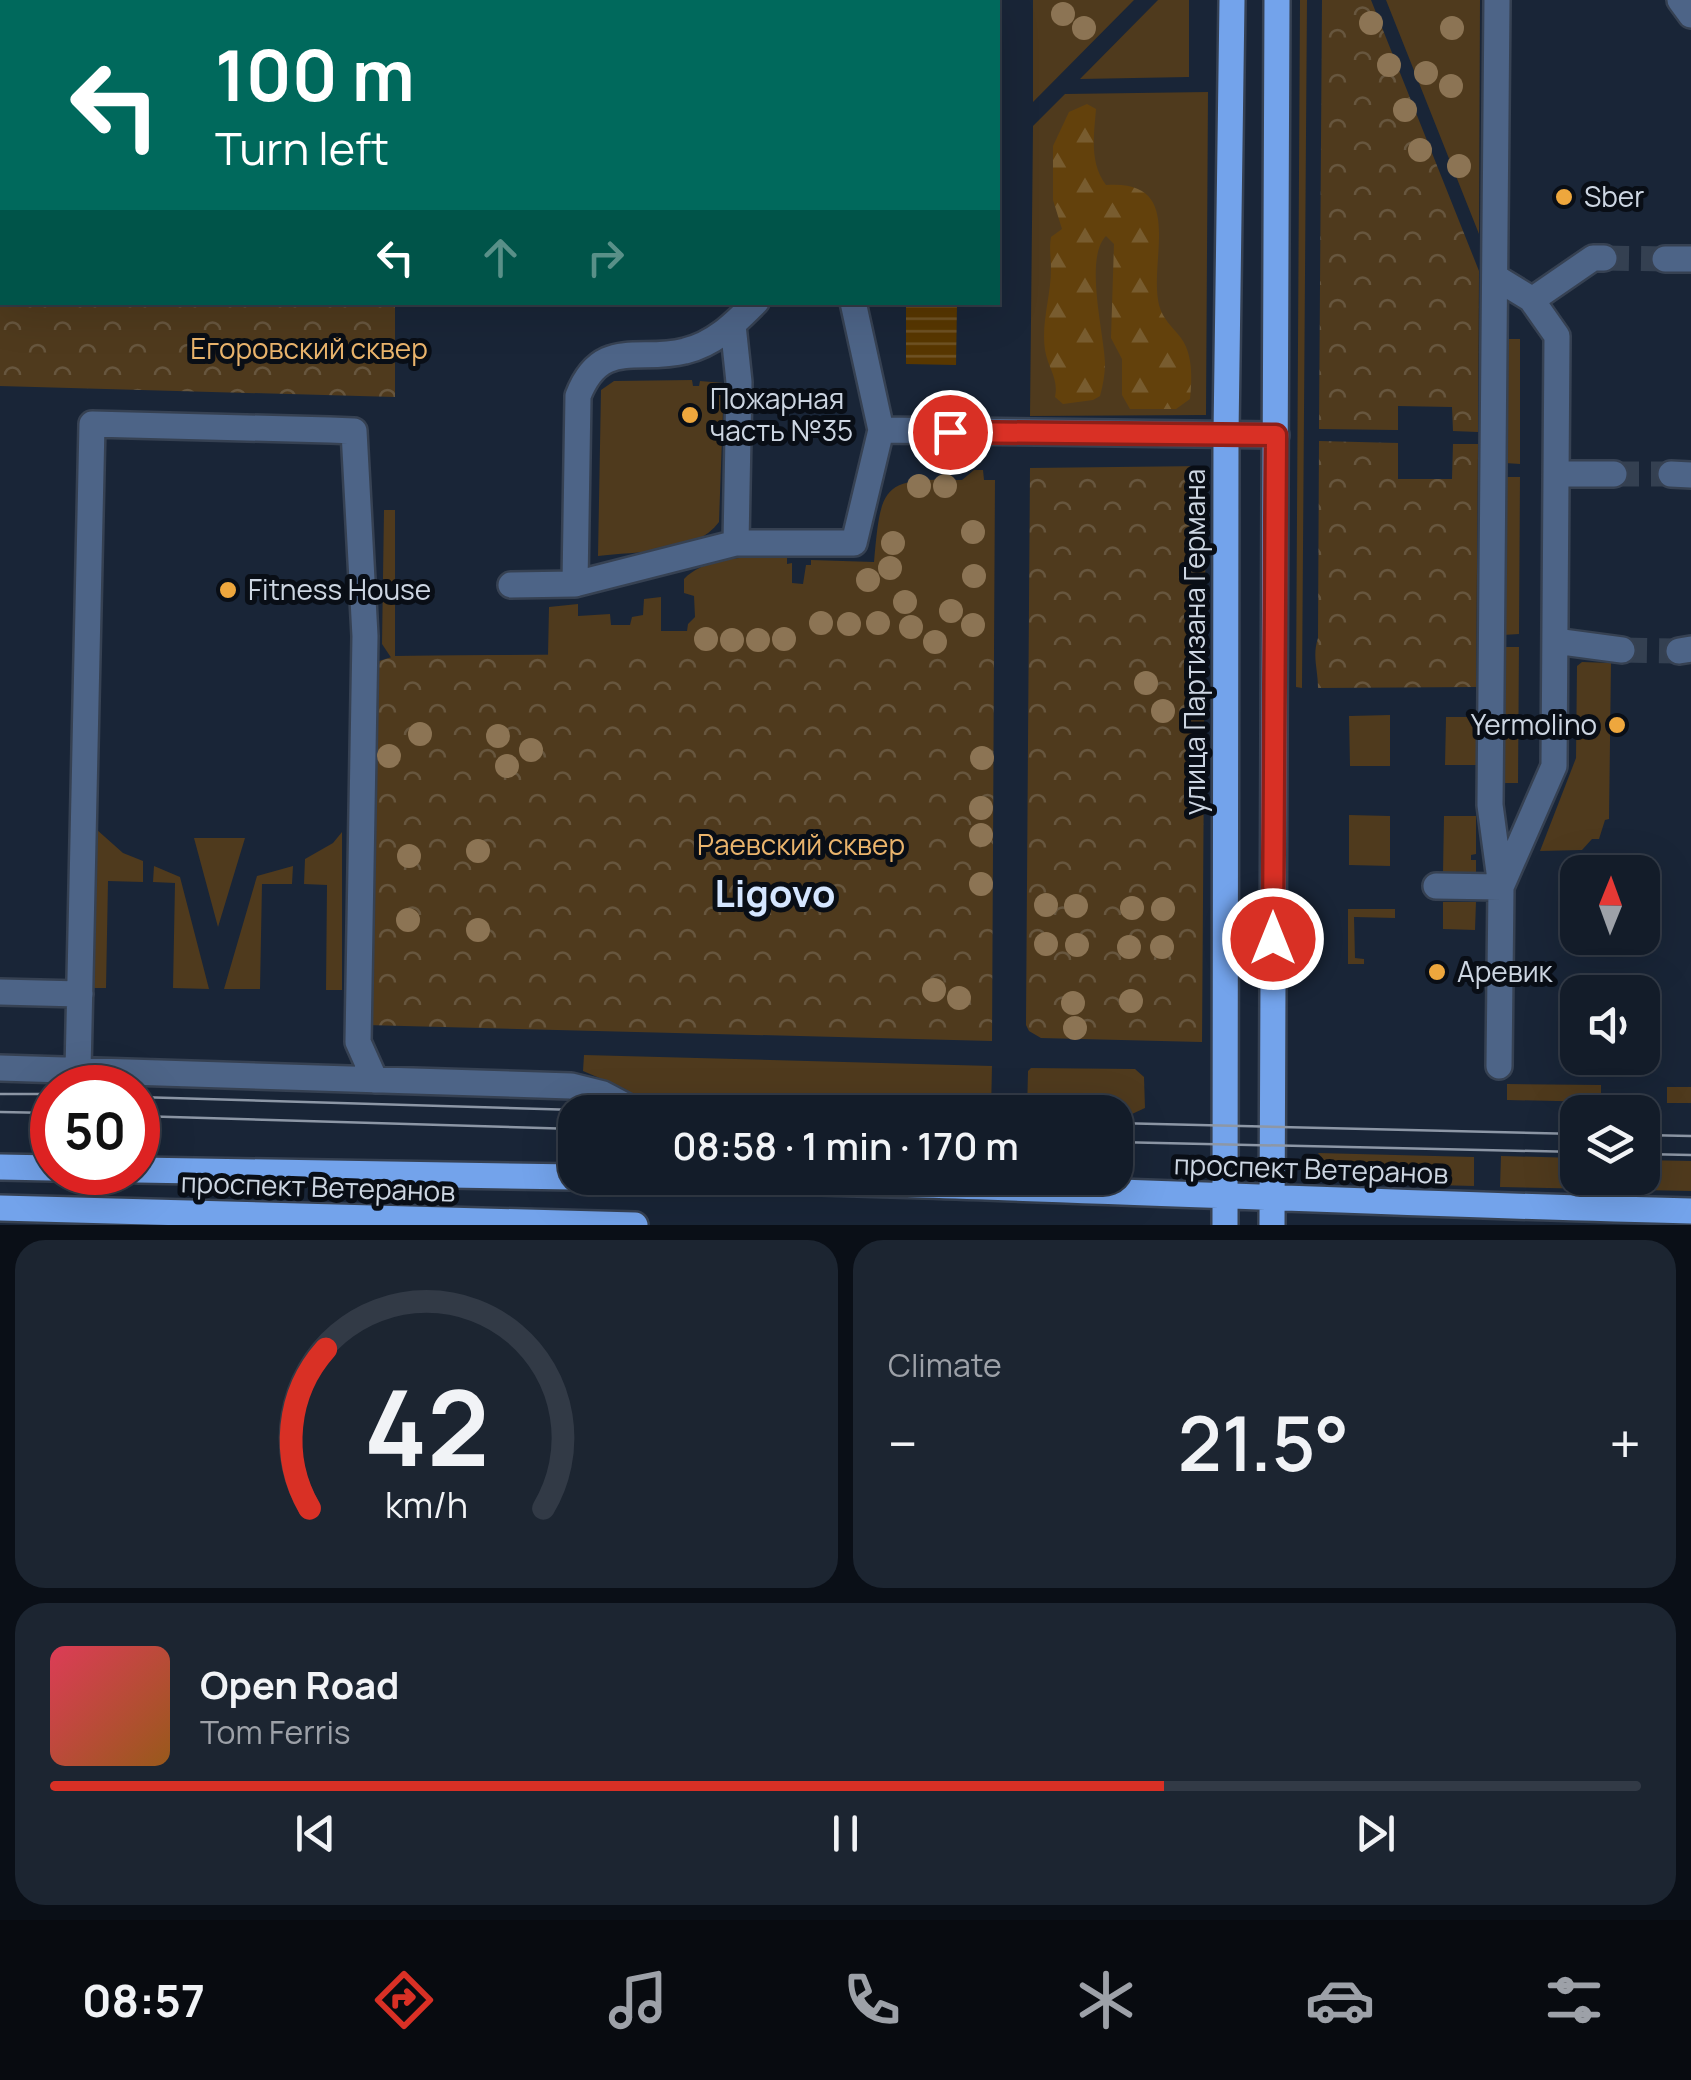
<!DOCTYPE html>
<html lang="en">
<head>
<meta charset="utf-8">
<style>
  body { margin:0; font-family:Manrope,sans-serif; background:#1c2531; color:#f1f3f6; height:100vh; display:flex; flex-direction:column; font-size:38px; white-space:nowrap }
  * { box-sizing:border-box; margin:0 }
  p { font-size:32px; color:#9da1a8 }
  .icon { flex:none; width:55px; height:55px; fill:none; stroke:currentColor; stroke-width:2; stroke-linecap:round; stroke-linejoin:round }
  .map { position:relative; height:1225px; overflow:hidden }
  .side { display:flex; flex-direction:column; gap:15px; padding:15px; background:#0a0f17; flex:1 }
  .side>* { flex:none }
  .guide { position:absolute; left:0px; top:0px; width:1000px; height:305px; box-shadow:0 10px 40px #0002,0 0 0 2px #323a46; background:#00695c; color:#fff; overflow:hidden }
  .needle { width:65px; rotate:1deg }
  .buttons { position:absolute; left:1560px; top:855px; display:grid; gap:20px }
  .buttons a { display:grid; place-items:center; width:100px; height:100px; border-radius:20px; background:#131c29; box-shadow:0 10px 40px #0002,0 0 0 2px #323a46; font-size:50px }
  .speed { position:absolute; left:30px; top:1065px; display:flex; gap:20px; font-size:50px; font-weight:700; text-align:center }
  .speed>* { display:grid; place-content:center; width:130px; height:130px; border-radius:50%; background:#131c29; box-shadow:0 10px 40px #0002,0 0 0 2px #323a46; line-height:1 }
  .speed .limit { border:15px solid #d22; background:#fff; color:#111 }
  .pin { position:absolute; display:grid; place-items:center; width:85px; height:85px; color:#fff; margin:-42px; border:5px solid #fff; border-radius:50%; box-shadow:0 2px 10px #0007 }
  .me { position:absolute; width:110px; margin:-55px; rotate:0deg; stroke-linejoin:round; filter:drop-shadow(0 0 8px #0008) }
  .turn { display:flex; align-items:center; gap:35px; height:210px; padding:0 50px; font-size:45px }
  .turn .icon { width:130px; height:130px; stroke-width:2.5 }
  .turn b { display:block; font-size:70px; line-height:85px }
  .lanes { display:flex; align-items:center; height:95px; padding:0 50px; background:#0003; justify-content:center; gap:50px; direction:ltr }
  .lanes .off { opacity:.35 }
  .big { font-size:75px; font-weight:600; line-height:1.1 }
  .side .card { flex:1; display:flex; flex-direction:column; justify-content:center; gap:15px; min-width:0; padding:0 35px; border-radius:30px; background:#1c2531 }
  .side .dial { align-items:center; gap:0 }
  .dial svg { height:260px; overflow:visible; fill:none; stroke:#323a46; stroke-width:7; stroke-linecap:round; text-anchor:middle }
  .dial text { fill:#f1f3f6; stroke:none }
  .song { display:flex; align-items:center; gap:30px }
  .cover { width:120px; height:120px; border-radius:15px; background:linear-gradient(135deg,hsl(350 70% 55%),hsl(30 70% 35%)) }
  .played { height:10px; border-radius:5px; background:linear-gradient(90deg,#d93025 70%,#323a46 70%) }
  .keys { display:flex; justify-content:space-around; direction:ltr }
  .heat { display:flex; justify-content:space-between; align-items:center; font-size:55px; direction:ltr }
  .side .tiles { flex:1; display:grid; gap:15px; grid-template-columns:1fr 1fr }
  .card:last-child { grid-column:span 2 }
  .trip { position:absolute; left:558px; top:1095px; width:575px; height:100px; border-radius:30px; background:#131c29; box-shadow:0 10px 40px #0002,0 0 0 2px #323a46; font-weight:600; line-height:100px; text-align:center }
  .tab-bar { display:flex; height:160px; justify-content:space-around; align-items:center; background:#080b10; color:#9da1a8 }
  .tab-bar .icon { width:70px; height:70px }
  .tab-bar .on { color:#d93025 }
  .tab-bar b { font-size:45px; color:#f1f3f6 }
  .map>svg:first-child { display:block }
  .grass { fill:#4f3a1d }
  .forest { fill:url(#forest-firs) }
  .park { fill:url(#park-crowns) }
  .water { fill:url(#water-rules) }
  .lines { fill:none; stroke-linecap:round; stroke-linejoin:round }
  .minor-tunnel { stroke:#344051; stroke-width:25; stroke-dasharray:25 12; stroke-linecap:butt }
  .minor-casing { stroke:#364152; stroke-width:30 }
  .major-casing { stroke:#364152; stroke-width:30 }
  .minor { stroke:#4d6487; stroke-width:25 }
  .major { stroke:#73a3eb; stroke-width:25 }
  .tram { stroke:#8d97a6; stroke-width:2.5 }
  .tree { fill:#8c7454 }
  .route-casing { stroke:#8d1f18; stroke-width:25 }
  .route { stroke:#d93025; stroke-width:18 }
  .poi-dot { fill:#eea73d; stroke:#090e16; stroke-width:4 }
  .labels { text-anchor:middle; stroke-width:10; stroke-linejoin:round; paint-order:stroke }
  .poi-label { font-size:28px; fill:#cdd6e2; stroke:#090e16; text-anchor:start }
  .park-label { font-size:28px; fill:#eab46c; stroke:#090e16 }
  .street-label { font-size:28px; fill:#cdd6e2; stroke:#090e16 }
  .district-label { font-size:38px; font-weight:bold; fill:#d5e6ff; stroke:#090e16 }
</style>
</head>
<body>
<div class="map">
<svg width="1691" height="1225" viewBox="0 0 1691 1225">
  <defs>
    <pattern id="forest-firs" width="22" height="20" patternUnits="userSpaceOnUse" patternTransform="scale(2.5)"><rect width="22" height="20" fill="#63410c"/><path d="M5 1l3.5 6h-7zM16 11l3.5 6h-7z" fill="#785c2f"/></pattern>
    <pattern id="park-crowns" width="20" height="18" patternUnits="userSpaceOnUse" patternTransform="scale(2.5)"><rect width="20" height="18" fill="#4f3a1d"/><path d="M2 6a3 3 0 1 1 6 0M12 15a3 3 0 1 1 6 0" fill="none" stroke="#67563e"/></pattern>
    <pattern id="water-rules" width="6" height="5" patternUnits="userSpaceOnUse" patternTransform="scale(2.5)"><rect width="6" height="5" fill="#583700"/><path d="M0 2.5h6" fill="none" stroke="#6f5325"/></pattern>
  </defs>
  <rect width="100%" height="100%" fill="#192537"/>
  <path class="grass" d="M1033 0H1134L1033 102Z
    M1158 0H1189V77L1080 79Z
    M1300 0H1307L1302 688 1296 687Z
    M1386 0H1480L1479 234Z
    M1208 92 1206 415 1030 416 1033 126 1065 94Z
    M1505 339H1520V464L1505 463Z
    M692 380 693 386H699L700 381 724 383 719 522C695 555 636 551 598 556L601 390 614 381Z
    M974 470H983L984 480H995L994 651 958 679 406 680 382 644 384 510H395V656L548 655 549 607 578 604V616L610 614 611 625H630L632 617 643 615 644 599 661 597V631H687L688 624 695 617 694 596 684 593V579C709 554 755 557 787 558V564L792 563V583L803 584 806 565H811V560L874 562C881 484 882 478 962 480Z
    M1504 477H1520L1519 634 1503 635Z
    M1504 647H1519L1518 783H1502Z
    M1582 662 1611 663 1609 819 1605 820 1599 839H1592L1582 850 1540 851 1576 758 1577 666Z
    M1390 715V766H1350L1349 716Z
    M1446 717H1476V765H1445Z
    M1349 815 1390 816V866L1349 865Z
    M1444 816H1476V854L1471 855V860H1476V873H1443Z
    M96 829 123 853 143 861V882L108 881 106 988H91Z
    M342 832V990H326L327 885 304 884 305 859 333 843Z
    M194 838H245L218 927Z
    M154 866 180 877 209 989 173 988 175 883 153 882Z
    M293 866 292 884H262L260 989H224L257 876Z
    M1443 902H1476L1475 930 1443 929Z
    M1348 909H1395V918L1354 917 1355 958 1364 959V964H1348Z
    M584 1055 992 1066 991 1112 653 1106 625 1089 583 1071Z
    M1031 1068 1135 1069 1144 1077 1145 1108 1132 1114 1027 1112 1028 1071Z
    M1507 1084 1601 1085V1102L1507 1100Z
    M1667 1087H1691V1103H1667Z
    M1318 1153 1474 1157V1186L1356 1183 1335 1174Z
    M1501 1156 1577 1158 1578 1178H1642L1643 1160 1691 1161V1191L1500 1187Z"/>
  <path class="forest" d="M1087 104 1096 109C1094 135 1089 162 1106 185 1187 179 1148 259 1159 305 1163 320 1172 326 1181 338 1193 354 1192 379 1190 399L1176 409H1130L1122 395V359L1111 338 1114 244 1106 236C1084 258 1104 333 1105 363 1105 374 1103 385 1100 396L1093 400 1063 404 1055 397C1059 379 1048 368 1045 350 1041 323 1051 296 1051 269 1051 257 1049 249 1051 237L1062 229 1053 200V146L1069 112Z"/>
  <path class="park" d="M1322 0H1371L1479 271 1478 432 1453 431 1452 407 1398 406V430L1319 429Z
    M0 226 2 302 395 303V397L0 386Z
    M1319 441 1398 443V479H1452L1453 444H1478L1476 687 1318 688C1318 669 1312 656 1318 638Z
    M1206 466 1202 1042 1041 1038 1029 1031 1026 1025 1030 468Z
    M994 651 992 1041 366 1025 379 661 395 656Z"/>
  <path class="water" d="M906 303H957L956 365 906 364Z"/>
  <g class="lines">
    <path class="minor-tunnel" d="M1604 258 1665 259
      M1614 474H1671
      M1622 650 1679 651"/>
    <g class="minor-casing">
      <path id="minor" d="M952 0 953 2
        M1497 0 1490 805 1501 887 1499 1066
        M1680 0 1691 15
        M327 2 330 0
        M732 2V0
        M0 23H2
        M0 194H2
        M1665 259H1691
        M1495 277 1531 299 1557 336 1554 766 1501 887
        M1532 300 1593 258H1604
        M853 302 881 430 1276 435
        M733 325 739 382 736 543
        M1556 474H1614
        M1671 474 1691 475
        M575 584 578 396C601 337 639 363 685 351 715 344 735 323 756 302
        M511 585 575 584 736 543H854L881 430
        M1555 641 1622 650
        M1679 651 1691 649
        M1436 886 1501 887
        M0 992 80 994
        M0 1068 571 1086 603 1094 637 1112
        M78 1071 92 424 330 430 354 431 365 636 358 1042 375 1080"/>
    </g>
    <g class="major-casing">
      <path id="major" d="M0 1167 52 1168
        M138 1170 575 1177
        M629 1178C983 1183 1337 1203 1691 1211
        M0 1208 635 1225
        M1225 1225 1226 434 1232 0
        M1272 1225 1277 0"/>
    </g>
    <use href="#minor" class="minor"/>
    <use href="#major" class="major"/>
    <path class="tram" d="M0 1094H52
      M138 1097 646 1112
      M0 1112 52 1113
      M138 1116 575 1129
      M1115 1123 1578 1134
      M1642 1135 1691 1136
      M1115 1142 1578 1152
      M1642 1154 1691 1155"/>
  </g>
  <g class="tree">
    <circle cx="1063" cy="14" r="12"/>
    <circle cx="1371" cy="23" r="12"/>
    <circle cx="1084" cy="28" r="12"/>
    <circle cx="1452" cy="28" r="12"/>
    <circle cx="1389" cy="65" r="12"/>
    <circle cx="1426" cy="73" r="12"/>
    <circle cx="1451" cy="86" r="12"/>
    <circle cx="1405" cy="110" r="12"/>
    <circle cx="1420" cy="150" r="12"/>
    <circle cx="1459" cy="166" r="12"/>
    <circle cx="919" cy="486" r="12"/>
    <circle cx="945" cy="486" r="12"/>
    <circle cx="973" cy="532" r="12"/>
    <circle cx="893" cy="543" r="12"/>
    <circle cx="890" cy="568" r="12"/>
    <circle cx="974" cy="576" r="12"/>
    <circle cx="868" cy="580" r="12"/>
    <circle cx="905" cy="602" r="12"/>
    <circle cx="951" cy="611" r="12"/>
    <circle cx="821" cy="623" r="12"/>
    <circle cx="878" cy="623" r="12"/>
    <circle cx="849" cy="624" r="12"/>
    <circle cx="973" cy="625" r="12"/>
    <circle cx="911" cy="627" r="12"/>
    <circle cx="706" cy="639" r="12"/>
    <circle cx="784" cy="639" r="12"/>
    <circle cx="732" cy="640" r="12"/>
    <circle cx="758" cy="640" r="12"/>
    <circle cx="935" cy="642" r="12"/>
    <circle cx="1146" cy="683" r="12"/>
    <circle cx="1163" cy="711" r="12"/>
    <circle cx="420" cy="734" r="12"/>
    <circle cx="498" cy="736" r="12"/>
    <circle cx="531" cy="750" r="12"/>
    <circle cx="389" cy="756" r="12"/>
    <circle cx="982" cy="758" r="12"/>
    <circle cx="507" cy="766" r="12"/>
    <circle cx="981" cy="808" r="12"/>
    <circle cx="981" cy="835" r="12"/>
    <circle cx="478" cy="851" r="12"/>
    <circle cx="409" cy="856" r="12"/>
    <circle cx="981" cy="884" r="12"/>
    <circle cx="1046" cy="905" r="12"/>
    <circle cx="1076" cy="906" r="12"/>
    <circle cx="1132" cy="908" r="12"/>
    <circle cx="1163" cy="909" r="12"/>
    <circle cx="408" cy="920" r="12"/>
    <circle cx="478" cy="930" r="12"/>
    <circle cx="1046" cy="944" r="12"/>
    <circle cx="1077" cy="945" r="12"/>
    <circle cx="1129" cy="947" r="12"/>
    <circle cx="1162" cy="947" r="12"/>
    <circle cx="934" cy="990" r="12"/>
    <circle cx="959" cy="998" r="12"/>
    <circle cx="1131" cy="1001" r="12"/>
    <circle cx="1073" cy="1003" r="12"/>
    <circle cx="1075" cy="1028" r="12"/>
  </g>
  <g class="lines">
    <g class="route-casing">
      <path id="route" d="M950 432 1276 435 1273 939"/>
    </g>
    <use href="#route" class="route"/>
  </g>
  <g class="poi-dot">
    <circle cx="1564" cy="197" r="10"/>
    <circle cx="690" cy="415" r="10"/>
    <circle cx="228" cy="590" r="10"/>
    <circle cx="1617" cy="725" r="10"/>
    <circle cx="1437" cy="972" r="10"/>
  </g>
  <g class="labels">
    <g class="poi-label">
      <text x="1584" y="207">Sber</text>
      <text x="710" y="409">Пожарная<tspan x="710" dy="32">часть №35</tspan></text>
      <text x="248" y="600">Fitness House</text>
      <text x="1597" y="735" text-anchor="end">Yermolino</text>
      <text x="1457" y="982">Аревик</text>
    </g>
    <g class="park-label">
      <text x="309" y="359">Егоровский сквер</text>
      <text x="801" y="855">Раевский сквер</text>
    </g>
    <g class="street-label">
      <text transform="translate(1195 642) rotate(-90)" y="10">улица Партизана Германа</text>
      <text transform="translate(1311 1169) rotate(2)" y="10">проспект Ветеранов</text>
      <text transform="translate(318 1187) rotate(2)" y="10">проспект Ветеранов</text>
    </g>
    <g class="district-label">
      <text x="775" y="907">Ligovo</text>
    </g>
  </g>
</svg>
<div class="buttons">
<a><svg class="needle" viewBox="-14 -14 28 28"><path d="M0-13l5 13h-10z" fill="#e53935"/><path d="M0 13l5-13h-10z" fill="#9da1a8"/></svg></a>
<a><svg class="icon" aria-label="sound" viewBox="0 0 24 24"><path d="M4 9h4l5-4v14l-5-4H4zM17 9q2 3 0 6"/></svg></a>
<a><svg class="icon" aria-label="layers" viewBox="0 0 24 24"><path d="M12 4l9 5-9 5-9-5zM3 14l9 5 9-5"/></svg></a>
</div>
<div class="speed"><div class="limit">50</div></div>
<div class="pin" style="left:950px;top:432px;background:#d93025"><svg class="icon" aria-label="arrive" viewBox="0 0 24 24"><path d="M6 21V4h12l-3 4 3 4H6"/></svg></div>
<svg class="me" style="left:1273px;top:939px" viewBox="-20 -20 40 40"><circle r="17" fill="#d93025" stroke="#fff" stroke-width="3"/><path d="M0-11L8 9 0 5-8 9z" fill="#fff"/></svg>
<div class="trip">08:58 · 1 min · 170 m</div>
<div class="guide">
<div class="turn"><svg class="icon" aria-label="left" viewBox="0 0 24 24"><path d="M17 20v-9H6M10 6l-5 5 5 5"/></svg><div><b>100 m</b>Turn left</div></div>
<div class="lanes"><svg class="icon" aria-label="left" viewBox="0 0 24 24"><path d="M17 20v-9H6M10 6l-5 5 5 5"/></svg><svg class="icon off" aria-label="ahead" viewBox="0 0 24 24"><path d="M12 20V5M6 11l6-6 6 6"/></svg><svg class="icon off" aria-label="right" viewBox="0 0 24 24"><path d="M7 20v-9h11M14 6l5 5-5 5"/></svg></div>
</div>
</div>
<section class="side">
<div class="tiles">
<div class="card dial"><svg viewBox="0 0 100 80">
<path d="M14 69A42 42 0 1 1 86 69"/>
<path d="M14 69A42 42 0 0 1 19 20" stroke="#d93025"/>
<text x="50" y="56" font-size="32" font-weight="700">42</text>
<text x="50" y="72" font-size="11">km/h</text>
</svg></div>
<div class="card"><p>Climate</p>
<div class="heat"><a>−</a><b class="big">21.5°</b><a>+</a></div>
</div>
<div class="card">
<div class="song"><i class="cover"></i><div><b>Open Road</b><p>Tom Ferris</p></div></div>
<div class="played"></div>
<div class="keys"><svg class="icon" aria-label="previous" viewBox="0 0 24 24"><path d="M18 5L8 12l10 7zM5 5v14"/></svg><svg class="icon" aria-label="pause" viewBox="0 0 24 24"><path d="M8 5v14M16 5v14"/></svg><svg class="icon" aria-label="next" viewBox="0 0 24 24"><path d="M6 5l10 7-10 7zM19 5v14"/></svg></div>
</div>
</div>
</section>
<nav class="tab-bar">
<b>08:57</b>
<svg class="icon on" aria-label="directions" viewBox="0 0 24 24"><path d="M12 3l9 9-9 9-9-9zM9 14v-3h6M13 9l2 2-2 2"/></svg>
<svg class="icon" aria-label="music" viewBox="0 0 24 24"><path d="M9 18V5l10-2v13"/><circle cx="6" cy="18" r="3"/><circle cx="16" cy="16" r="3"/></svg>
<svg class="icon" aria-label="phone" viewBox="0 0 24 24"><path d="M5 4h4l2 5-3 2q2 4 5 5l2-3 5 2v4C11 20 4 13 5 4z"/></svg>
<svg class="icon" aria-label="climate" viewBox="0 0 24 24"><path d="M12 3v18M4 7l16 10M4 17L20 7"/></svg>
<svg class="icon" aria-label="car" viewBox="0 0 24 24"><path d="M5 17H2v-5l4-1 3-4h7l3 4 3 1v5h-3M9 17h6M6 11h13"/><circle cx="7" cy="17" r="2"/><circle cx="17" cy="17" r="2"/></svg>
<svg class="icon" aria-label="filters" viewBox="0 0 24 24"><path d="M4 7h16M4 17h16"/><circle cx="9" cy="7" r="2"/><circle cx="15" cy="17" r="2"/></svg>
</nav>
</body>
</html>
